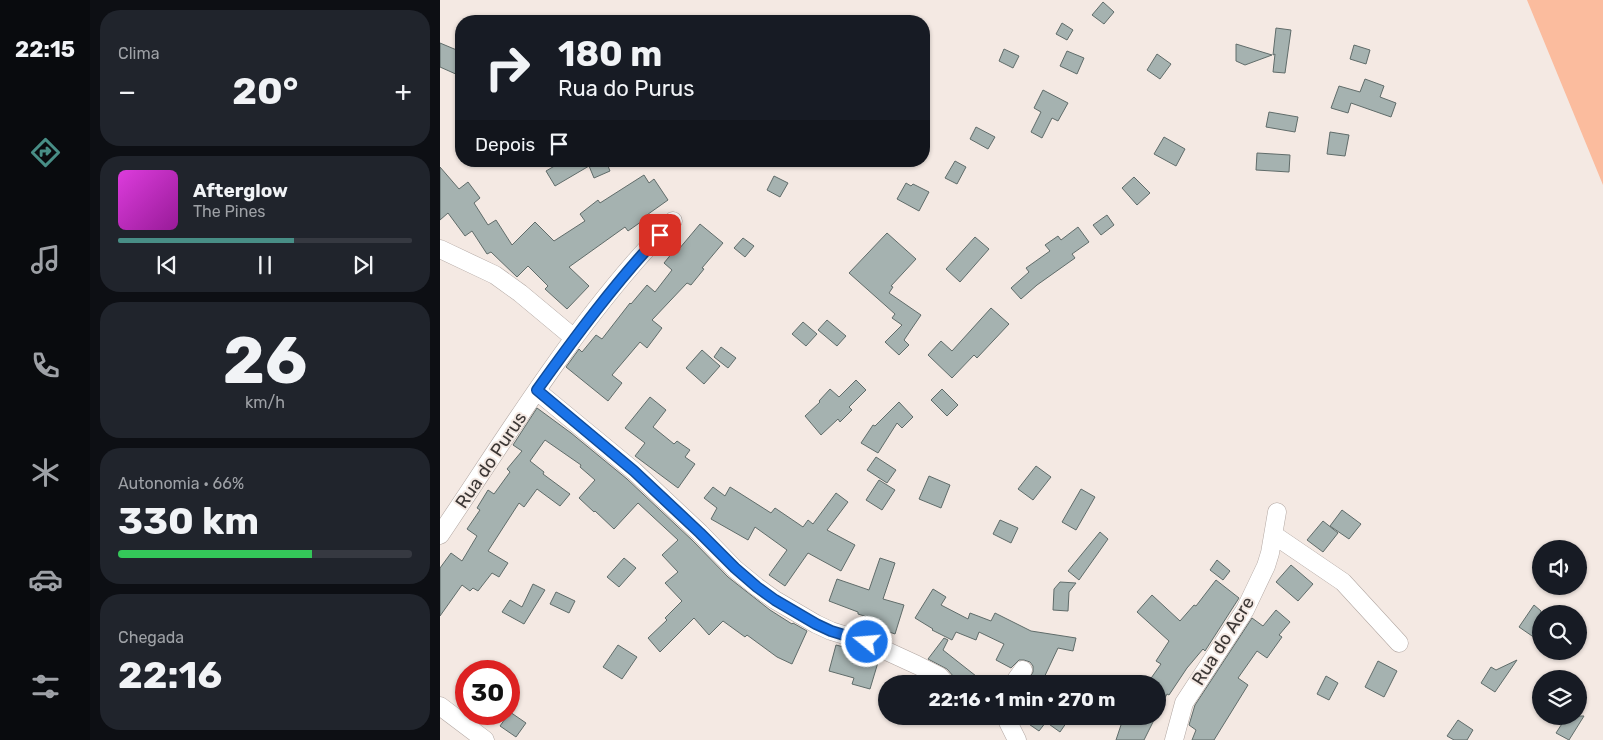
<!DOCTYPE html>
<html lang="pt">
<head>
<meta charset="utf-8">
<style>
  body { margin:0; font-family:Rubik,sans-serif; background:#20242c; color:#f1f3f6; height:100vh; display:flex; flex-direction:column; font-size:19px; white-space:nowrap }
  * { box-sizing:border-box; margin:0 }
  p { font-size:16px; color:#9ea1a6 }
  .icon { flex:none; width:28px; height:28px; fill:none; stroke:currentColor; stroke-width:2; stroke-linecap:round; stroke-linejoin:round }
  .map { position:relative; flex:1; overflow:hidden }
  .sheet { display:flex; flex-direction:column; gap:10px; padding:10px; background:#0d0f14; width:350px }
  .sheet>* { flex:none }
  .banner { position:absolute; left:15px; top:15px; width:475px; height:152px; border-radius:20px; box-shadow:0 1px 4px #0004; background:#171b24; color:#f1f3f6; overflow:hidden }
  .fabs { position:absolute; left:1092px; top:540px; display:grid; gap:10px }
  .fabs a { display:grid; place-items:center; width:55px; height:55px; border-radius:50%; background:#171b24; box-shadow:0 1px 4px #0004; font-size:25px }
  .speed { position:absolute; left:15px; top:660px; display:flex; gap:10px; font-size:25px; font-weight:700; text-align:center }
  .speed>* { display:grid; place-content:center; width:65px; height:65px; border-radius:50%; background:#171b24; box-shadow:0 1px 4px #0004; line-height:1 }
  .speed .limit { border:8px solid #d22; background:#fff; color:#111 }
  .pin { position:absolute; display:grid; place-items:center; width:42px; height:42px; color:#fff; margin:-21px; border-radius:10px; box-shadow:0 2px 8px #0006 }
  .me { position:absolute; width:55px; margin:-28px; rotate:287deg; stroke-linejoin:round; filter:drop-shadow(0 0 4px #0008) }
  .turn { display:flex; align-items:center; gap:18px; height:105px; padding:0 20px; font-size:22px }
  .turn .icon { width:65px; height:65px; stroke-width:2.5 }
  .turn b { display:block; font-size:35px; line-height:42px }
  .then { display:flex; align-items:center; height:48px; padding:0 20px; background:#0003; gap:10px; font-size:19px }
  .big { font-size:38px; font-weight:700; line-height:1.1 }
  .sheet .card { flex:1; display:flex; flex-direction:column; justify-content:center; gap:8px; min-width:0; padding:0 18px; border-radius:20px; background:#20242c }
  .sheet .dial { align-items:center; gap:0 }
  .dial b { font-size:65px; line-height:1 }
  .song { display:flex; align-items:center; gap:15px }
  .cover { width:60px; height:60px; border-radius:8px; background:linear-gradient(135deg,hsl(300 70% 55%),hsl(300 70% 35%)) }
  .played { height:5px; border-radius:2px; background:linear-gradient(90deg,#488e86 60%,#363941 60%) }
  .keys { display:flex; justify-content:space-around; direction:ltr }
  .heat { display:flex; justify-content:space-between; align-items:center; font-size:28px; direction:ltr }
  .charge { height:8px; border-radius:4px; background:linear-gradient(90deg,#34c759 66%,#363941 0) }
  .trip { position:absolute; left:438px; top:675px; width:288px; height:50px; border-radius:25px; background:#171b24; box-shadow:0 1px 4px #0004; font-weight:700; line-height:50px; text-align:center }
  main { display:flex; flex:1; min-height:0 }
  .tab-bar { display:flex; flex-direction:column; width:90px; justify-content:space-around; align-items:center; background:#090b0e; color:#9ea1a6 }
  .tab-bar .icon { width:35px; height:35px }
  .tab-bar .active { color:#488e86 }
  .tab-bar b { font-size:22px; color:#f1f3f6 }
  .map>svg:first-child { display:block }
  .green { fill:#fbbc9e }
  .building { fill:#a5b2b0; stroke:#606c6a }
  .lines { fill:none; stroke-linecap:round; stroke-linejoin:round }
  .street-casing { stroke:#b1a6a1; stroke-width:19 }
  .street { stroke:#fff; stroke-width:18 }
  .route-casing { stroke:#114b97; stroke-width:12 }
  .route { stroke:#1a73e8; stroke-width:9 }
  .labels { text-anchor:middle; stroke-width:4; stroke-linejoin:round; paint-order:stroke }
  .street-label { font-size:18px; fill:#3c3735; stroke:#f4e9e3 }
</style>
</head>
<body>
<main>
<nav class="tab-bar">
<b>22:15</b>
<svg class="icon active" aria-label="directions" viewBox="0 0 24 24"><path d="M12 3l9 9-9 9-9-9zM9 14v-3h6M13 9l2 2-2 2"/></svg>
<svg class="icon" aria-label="music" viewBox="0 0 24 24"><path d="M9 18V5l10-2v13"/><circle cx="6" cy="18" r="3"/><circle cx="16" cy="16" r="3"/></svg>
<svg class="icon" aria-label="phone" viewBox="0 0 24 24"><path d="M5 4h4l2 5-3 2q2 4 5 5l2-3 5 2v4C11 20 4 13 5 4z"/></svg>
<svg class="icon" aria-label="climate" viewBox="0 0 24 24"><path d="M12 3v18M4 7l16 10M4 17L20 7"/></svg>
<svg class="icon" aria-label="car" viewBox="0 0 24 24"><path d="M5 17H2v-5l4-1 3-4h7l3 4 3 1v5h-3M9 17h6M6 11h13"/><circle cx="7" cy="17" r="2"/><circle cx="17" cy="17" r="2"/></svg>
<svg class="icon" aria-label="filters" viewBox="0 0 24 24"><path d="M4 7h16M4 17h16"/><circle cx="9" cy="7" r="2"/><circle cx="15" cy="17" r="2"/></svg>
</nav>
<section class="sheet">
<div class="card"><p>Clima</p>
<div class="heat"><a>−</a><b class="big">20°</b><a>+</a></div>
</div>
<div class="card">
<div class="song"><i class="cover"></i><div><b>Afterglow</b><p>The Pines</p></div></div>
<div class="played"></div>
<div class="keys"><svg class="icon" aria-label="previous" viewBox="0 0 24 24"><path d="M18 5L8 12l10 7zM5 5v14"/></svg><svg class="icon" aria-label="pause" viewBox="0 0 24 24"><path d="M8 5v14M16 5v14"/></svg><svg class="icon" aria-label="next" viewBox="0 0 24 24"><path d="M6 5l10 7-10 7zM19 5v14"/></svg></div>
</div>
<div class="card dial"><b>26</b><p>km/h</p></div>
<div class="card"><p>Autonomia · 66%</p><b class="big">330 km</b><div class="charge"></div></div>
<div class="card"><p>Chegada</p><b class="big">22:16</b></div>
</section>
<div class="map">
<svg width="1163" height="740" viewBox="0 0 1163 740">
  <rect width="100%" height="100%" fill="#f4e9e3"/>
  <path class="green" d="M1087 0H1163V193V185Z"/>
  <path class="building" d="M663 2 674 12 664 24 652 15Z
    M622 23 633 30 627 40 616 34Z
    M836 28 851 30 845 73 833 72 835 54 833 55Z
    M0 43 19 51 18 55 21 57V67L18 75 0 67Z
    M796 44 832 55 805 65 796 61Z
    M914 45 930 50 926 64 910 59Z
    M564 49 579 56 573 68 559 61Z
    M627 51 644 58 637 74 620 66Z
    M717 54 731 64 720 79 707 70Z
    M925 79 944 86 940 97 956 103 951 117 911 103 908 113 891 108 899 86 920 92Z
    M603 90 628 103 618 121 612 118 602 138 591 132 601 112 594 108Z
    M829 112 858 117 855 132 826 127Z
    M536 127 555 137 548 149 530 139Z
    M890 132 909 135 905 156 887 154Z
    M724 137 745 149 736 166 714 154Z
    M817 153 850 155 849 172 816 170Z
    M123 161H166L170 171 154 178 149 166 115 186 106 171Z
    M515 161 526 167 517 184 505 178Z
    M0 167 19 189 28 182 40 198 34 203 48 225 56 220 72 245 95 222 114 241 145 221 140 214 158 200 160 203 204 175 209 183 214 179 228 200 204 217 205 219 188 231 185 227 129 267 149 286 127 309 105 289 108 286 88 266 77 277 51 252 47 254 32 231 25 236 8 213 0 220Z
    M334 176 348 183 340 197 327 190Z
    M694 177 710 193 697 205 682 188Z
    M466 183 471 186 473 184 489 192 479 211 457 199Z
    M667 215 674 225 661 235 653 225Z
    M260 224 283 243 262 268 264 269 251 285 247 283 212 320 222 328 207 348 200 342 172 375 182 383 168 401 126 367 139 349 142 352 156 335 162 339 190 303 191 304 207 285 215 292 232 270 224 263 237 247 239 249Z
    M638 227 649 242 632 254 635 258 597 285 581 299 571 288 589 272 586 268 610 251 605 245 618 236 621 240Z
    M447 233 476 259 451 286 453 287 449 293 481 315 464 340 469 345 459 355 445 342 462 325 452 318 455 314 409 273Z
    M535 237 549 249 520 282 506 269Z
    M303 238 314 246 305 257 294 248Z
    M551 308 569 324 537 358 534 355 512 378 488 355 501 341 512 351Z
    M387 320 406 336 397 346 378 330Z
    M363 322 377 334 366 346 352 334Z
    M281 347 296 358 288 368 274 357Z
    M262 350 280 366 264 384 246 368Z
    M416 380 426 390 409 407 412 410 400 422 398 419 381 435 365 416 380 402 379 401 390 389 399 397Z
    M502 389 518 405 507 416 491 400Z
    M210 397 226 410 213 427 234 444 237 441 250 450 245 457 255 464 238 488 195 456 205 443 185 428Z
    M459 402 473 417 462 428 457 423 438 453 421 443 433 425 435 426Z
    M97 408 131 433 187 479 253 541 288 577 330 610 352 624 353 623 367 631 352 664 337 657 307 635 305 637 283 621 269 635 254 618 220 652 208 638 227 620 225 618 242 601 225 583 238 572 222 555 238 540 198 503 174 529 155 511 154 512 139 498 155 480 140 467 141 465 105 440 90 461 104 472 103 474 130 494 120 506 97 489 84 507 79 503 48 551 68 563 59 577 52 573 38 591 33 588 30 591 22 585 0 616V568L11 553 22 561 37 536 27 529 40 510 37 508 48 490 54 494 70 472 67 469 82 451 73 445Z
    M436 457 456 470 447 483 427 470Z
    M596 466 611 477 593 500 578 489Z
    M489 476 510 485 501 508 479 499Z
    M439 480 455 490 442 510 426 500Z
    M273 487 285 496 290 487 331 513 335 508 363 527 368 520 373 524 396 493 408 502 387 530 415 545 401 571 368 553 345 586 329 575 347 550 315 527 308 540 271 519 277 508 264 498Z
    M641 489 655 497 636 530 622 522Z
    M902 510 921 524 909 539 890 526Z
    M560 520 578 528 571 543 553 534Z
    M883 521 898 533 883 552 867 540Z
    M660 532 668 539 639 580 628 571Z
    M184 558 196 568 179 587 167 577Z
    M440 558 455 563 443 599 464 605 455 634 438 628 440 621 418 614V612L389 601 397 579 429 590Z
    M777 560 790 571 783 580 770 570Z
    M851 565 873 584 858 601 836 582Z
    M776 580 799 598 765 651 763 649 747 668 729 695 727 694 716 715V684H707L721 664 716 661 729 641 697 612 712 595 740 621 754 605 756 606Z
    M620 582 636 583 629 592 628 611 613 610 614 589Z
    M93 584 105 590 84 624 62 612 70 600 82 607Z
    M493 589 506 597 501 605 528 619 530 613 551 621 555 613 591 631 636 638 633 651 618 648 601 684H586L593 672V666L590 662 584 660H579L571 668 556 660 564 644 539 632 536 640 516 632 512 640 492 630 493 629 475 618Z
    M116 592 135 601 129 613 110 604Z
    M1094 605 1101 611V628L1095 638 1079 627Z
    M836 610 850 622 839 635 842 637 827 658 817 651 798 678 808 685 774 740H752L756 730 749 725 755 705 812 618 823 626Z
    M504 638 508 640 503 650 536 676 530 684H516L514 677 507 669 488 659Z
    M178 645 197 657 182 679 163 667Z
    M396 645 423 652 439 659 430 689 412 684 414 678 389 671Z
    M1077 660 1055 692 1041 683 1051 667 1056 670Z
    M938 661 957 671 944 697 925 687Z
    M886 676 898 683 889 700 877 694Z
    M70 712 86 723 76 737 60 726Z
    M577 716H631L620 732 606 722 599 731Z
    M684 716H716L704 740H676Z
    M1127 716H1144L1129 740 1116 733Z
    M1018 720 1033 730 1027 740H1014L1007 736Z"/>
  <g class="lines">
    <g class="street-casing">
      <path id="street" d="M0 249 55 275 80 293 134 338
        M97 391 194 471 260 533 295 569 317 587 335 600 376 624 391 631 427 642 477 665 499 676 506 684
        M0 535C62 443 121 347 194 263 207 248 220 235 233 221
        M834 535 903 582 959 643
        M573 684 583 670
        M0 706 45 740
        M565 716 577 740
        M734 740 744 703 805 610 826 566 830 553 837 512"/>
    </g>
    <use href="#street" class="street"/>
  </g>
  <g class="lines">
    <g class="route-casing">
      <path id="route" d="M220 235C175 283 135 337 97 390L194 471 260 533 295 568 317 587 335 600 376 624 391 631 427 642"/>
    </g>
    <use href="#route" class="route"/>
  </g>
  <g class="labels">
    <g class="street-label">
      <text transform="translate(51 460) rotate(-56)" y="6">Rua do Purus</text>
      <text transform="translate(783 641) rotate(-58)" y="6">Rua do Acre</text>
    </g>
  </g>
</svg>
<div class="fabs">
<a><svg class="icon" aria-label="sound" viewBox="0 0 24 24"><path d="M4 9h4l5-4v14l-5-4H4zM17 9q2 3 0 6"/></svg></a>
<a><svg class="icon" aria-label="search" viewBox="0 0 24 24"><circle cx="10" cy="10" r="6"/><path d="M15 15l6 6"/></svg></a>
<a><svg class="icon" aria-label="layers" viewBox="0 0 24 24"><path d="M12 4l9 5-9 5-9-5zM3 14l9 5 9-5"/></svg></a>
</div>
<div class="speed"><div class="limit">30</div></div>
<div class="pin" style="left:220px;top:235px;background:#d93025"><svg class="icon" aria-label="arrive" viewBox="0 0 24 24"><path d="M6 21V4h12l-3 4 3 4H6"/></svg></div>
<svg class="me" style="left:427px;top:642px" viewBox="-20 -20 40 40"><circle r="17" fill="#1a73e8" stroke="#fff" stroke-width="3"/><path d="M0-11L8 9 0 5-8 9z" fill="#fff"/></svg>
<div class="trip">22:16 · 1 min · 270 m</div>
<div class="banner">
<div class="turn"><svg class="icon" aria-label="right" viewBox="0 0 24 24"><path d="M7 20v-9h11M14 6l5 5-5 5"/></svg><div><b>180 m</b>Rua do Purus</div></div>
<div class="then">Depois<svg class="icon" aria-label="arrive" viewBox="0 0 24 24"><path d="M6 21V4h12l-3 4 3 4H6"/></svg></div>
</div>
</div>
</main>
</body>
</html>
